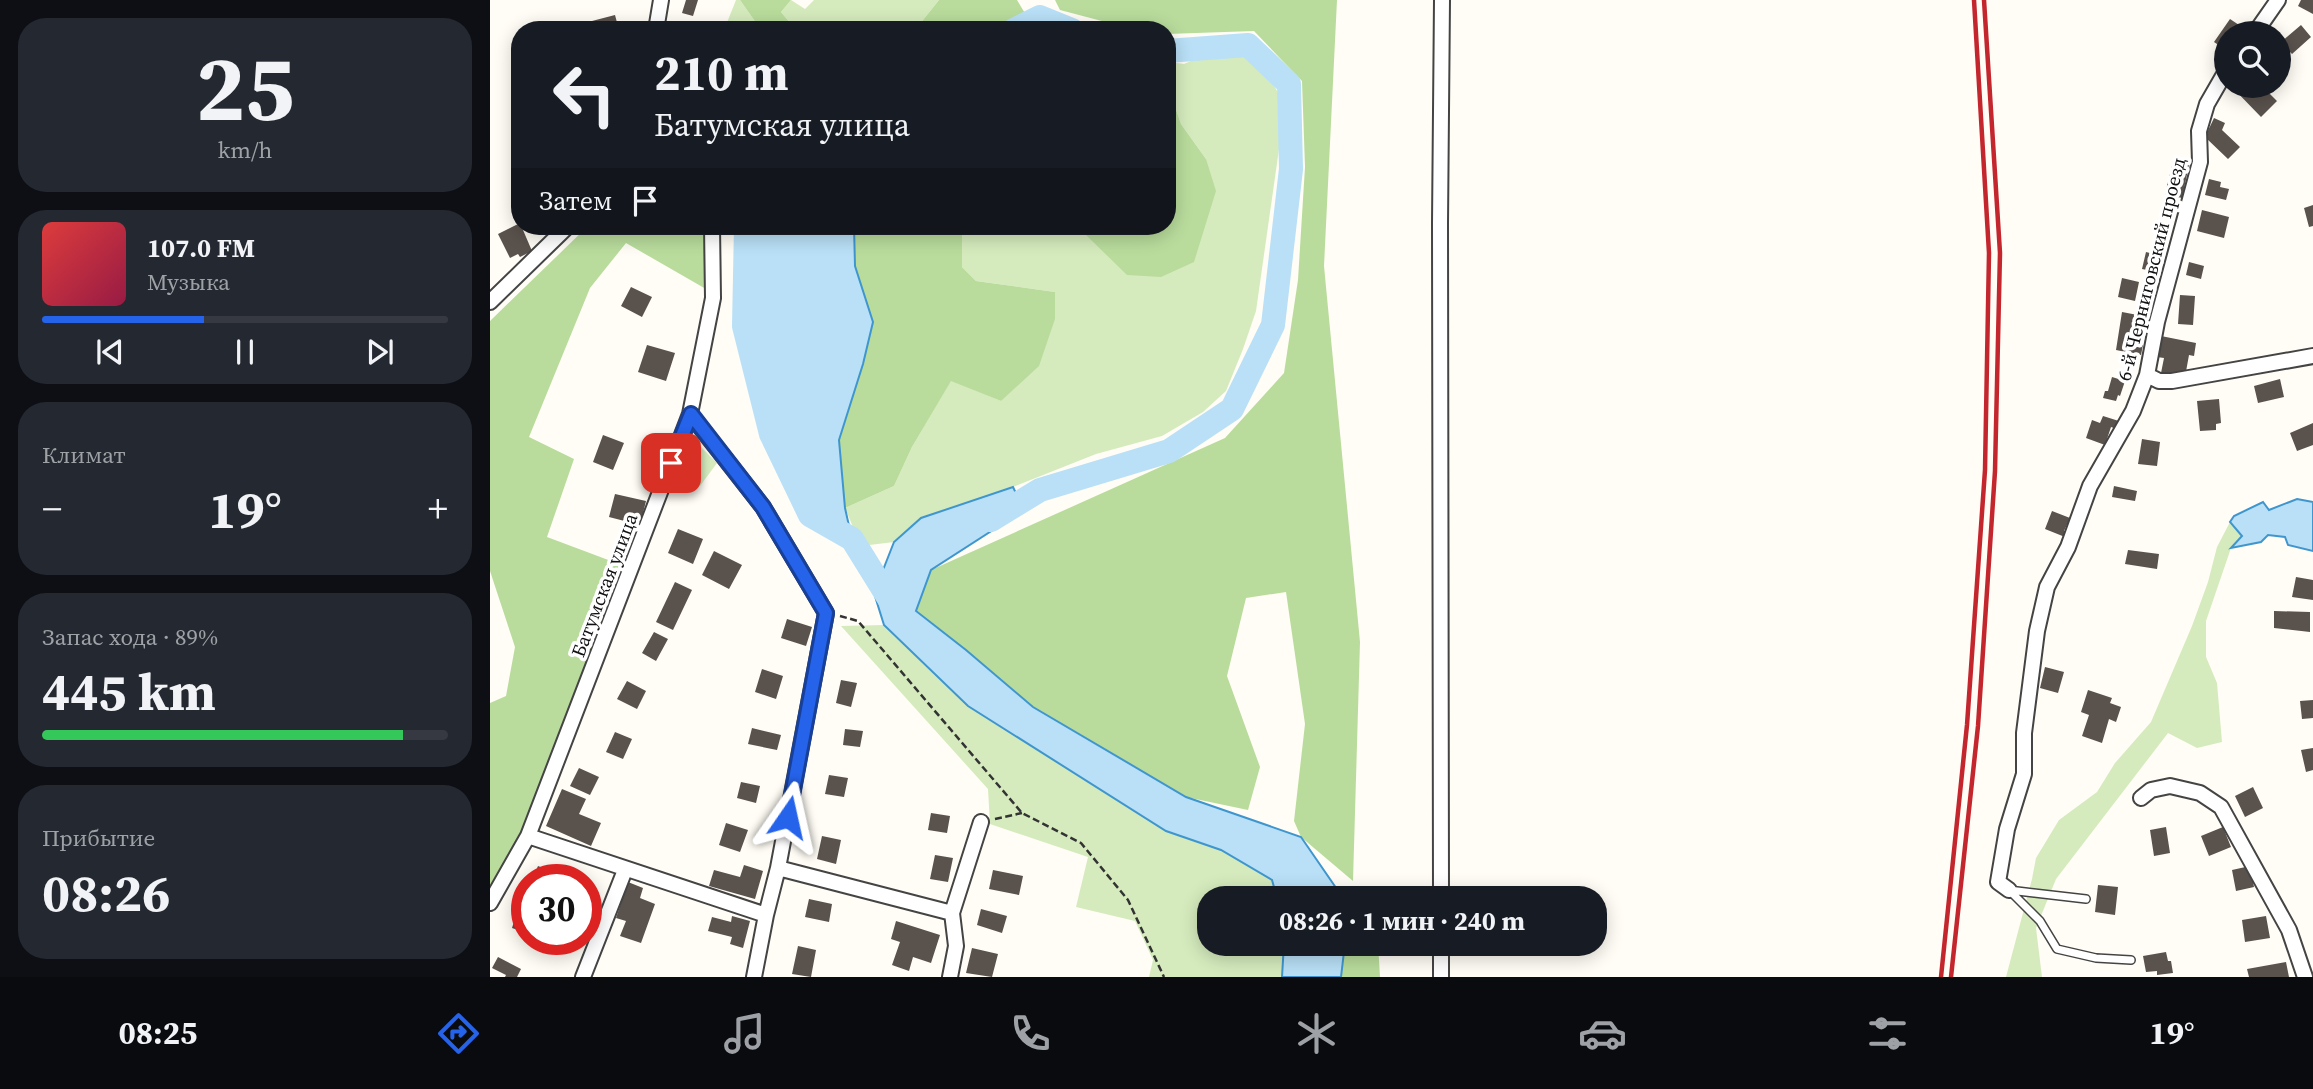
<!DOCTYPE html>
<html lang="ru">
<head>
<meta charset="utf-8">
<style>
  body { margin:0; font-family:"Source Serif 4",serif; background:#242831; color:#f1f3f6; height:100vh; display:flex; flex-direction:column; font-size:26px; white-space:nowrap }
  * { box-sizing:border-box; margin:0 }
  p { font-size:23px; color:#9ea1a6 }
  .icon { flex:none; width:38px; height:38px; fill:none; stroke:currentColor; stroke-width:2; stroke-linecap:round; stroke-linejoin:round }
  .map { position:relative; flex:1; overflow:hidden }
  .side { display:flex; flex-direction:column; gap:18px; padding:18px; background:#0d0f14; width:490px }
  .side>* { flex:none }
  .hud { position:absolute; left:21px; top:21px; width:665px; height:214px; border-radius:28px; box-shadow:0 4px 18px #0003; background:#171b24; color:#f1f3f6; overflow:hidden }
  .controls { position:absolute; left:1724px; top:21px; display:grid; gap:14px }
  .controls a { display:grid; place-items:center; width:77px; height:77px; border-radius:50%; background:#171b24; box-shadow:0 4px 18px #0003; font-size:35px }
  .speed { position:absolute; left:21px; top:864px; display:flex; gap:14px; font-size:35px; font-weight:700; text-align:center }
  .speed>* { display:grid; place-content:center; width:91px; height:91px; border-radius:50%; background:#171b24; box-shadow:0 4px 18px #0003; line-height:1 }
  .speed .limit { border:10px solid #d22; background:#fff; color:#111 }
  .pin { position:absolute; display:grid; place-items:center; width:60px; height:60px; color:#fff; margin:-30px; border-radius:14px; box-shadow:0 4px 10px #0006 }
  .me { position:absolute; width:77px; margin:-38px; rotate:11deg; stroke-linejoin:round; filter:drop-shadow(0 0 5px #0008) }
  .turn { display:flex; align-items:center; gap:24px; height:147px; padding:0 28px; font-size:32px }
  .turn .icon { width:91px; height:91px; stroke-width:2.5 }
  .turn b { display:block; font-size:49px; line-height:60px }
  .then { display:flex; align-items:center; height:66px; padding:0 28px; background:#0003; gap:14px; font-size:26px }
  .big { font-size:52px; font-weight:700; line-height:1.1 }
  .side .card { flex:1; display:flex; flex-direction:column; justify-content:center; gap:10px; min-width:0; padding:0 24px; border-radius:28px; background:#242831 }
  .side .dial { align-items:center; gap:0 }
  .dial b { font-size:91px; line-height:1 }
  .song { display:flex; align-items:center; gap:21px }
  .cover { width:84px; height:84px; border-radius:10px; background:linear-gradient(135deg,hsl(0 70% 55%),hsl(340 70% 35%)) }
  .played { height:7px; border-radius:4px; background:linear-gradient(90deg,#2563eb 40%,#363941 40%) }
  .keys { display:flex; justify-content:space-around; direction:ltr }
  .heat { display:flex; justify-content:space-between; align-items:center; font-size:38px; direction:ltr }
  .charge { height:10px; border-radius:5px; background:linear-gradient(90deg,#34c759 89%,#363941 0) }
  .trip { position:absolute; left:707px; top:886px; width:410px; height:70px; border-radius:28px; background:#171b24; box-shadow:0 4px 18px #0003; font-weight:700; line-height:70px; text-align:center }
  .dock { display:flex; height:112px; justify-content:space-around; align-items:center; background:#090b0e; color:#9ea1a6 }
  .dock .icon { width:49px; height:49px }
  .dock .current { color:#2563eb }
  .dock b { font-size:32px; color:#f1f3f6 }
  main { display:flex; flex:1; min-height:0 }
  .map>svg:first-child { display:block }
  .green { fill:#d5ebbd }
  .forest { fill:#b9dc9c }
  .water { fill:#b9e0f7; stroke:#3f96cf; stroke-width:2 }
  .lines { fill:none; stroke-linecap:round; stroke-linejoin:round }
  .river { stroke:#b9e0f7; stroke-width:24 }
  .building { fill:#5a524d }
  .lane-casing { stroke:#444; stroke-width:10 }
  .street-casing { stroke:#444; stroke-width:18 }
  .path { stroke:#333; stroke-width:2.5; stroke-dasharray:7 3.5; stroke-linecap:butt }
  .lane { stroke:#fff; stroke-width:7 }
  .street { stroke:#fff; stroke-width:14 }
  .rail { stroke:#c4262e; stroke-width:4.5 }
  .route-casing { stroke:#184099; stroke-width:18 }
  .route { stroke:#2563eb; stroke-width:12 }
  .labels { text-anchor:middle; stroke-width:7; stroke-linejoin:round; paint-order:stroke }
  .street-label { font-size:19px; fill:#111; stroke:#fff }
</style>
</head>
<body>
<main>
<section class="side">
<div class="card dial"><b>25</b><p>km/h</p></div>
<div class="card">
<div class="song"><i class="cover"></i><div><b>107.0 FM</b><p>Музыка</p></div></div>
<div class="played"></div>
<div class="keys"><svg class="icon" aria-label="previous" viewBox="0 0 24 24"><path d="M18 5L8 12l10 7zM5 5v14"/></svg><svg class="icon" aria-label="pause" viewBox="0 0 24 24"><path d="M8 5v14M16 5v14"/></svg><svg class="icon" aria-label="next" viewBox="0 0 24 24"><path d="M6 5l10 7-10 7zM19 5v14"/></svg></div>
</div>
<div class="card"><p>Климат</p>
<div class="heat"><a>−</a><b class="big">19°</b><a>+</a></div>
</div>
<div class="card"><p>Запас хода · 89%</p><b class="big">445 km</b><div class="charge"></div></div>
<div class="card"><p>Прибытие</p><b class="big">08:26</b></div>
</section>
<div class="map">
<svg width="1823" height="977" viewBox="0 0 1823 977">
  <rect width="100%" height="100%" fill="#fffdf5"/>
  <path class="green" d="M246 0H250L271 30H234Z
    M301 0 315 9 324 0H449L425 30H306L291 12Z
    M717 54H757L779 76 792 100 790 142 766 311 753 349 736 391 713 412 672 436 606 454 523 487 431 518 404 542 371 546 355 508 404 486 422 447 461 380 511 401 565 292 486 281 472 267V234L478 226H582L671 277 716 159 691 124 683 101 680 62 694 64Z
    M209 445 227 463 210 486 189 478 198 450Z
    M1740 522 1752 536 1741 548 1716 621V657L1727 683 1732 742 1707 748 1678 733 1566 879 1546 928 1552 977H1516L1542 879 1546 858 1569 820 1607 792 1625 763 1661 722 1702 626 1718 582 1727 547Z
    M394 625 478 706 676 831 731 850 782 880 787 898H719V943H794L792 977H659L663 960 645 921 586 907 598 857 500 824 498 789 351 626Z"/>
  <path class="forest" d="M250 0H301L291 12 306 30H271Z
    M449 0H527L545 30H425Z
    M565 0H847L834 266 870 642 863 881 811 837 804 821 815 724 796 592 756 598 737 676 770 767 758 810 696 797 543 707 476 650 426 611 441 570 735 438 794 373 808 280 815 167 812 81 764 31 677 34V30H646L570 10Z
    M677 62H680L683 101 691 124 716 159 726 191 704 262 671 277 637 275 596 235 582 226H677Z
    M98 226H213L216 289 136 243 100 288 39 437 84 459 57 537 137 567 33 833 0 888V703L16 696 25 647 0 571V321Z
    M364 226H478L472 234V267L486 281 565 292V319L549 366 511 401 461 381 422 447 404 486 355 508 349 440 373 364 383 322 365 266Z
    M855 943H888L890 977H851Z"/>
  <path class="water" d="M256 226H364L365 266 383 322 373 364 349 440 355 508 362 539 320 515 281 434 254 326Z
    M523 487 534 510 441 570 426 611 476 650 543 707 696 797 811 837 853 898H787L782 880 731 850 676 831 478 706 394 625 384 593 404 542 431 518Z
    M1807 499 1823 502V551L1798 545 1795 537 1778 535 1771 542 1741 548 1752 536 1740 522 1744 516 1773 502 1779 510Z
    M794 943H855L851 977H792Z"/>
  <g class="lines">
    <path class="river" d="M524 30 550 17 582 30
      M256 226 254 326 281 434 320 515 362 539 406 610
      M501 520 550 490 679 451 742 409 783 325 801 169 799 84 758 45 677 51"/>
  </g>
  <path class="building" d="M196 0H208L203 16 192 13Z
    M1811 0H1823V14L1808 6Z
    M125 15 129 30H104L102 21Z
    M1740 19 1752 27 1748 33H1736V50L1724 42Z
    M1811 25 1821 37 1802 54 1791 42Z
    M1741 86H1776L1779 89 1777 91 1787 101 1771 117Z
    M1724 118 1735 123 1732 130 1750 147 1738 159 1715 137Z
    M1683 161 1699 165 1692 198 1675 194Z
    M1719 179 1731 182 1730 187 1739 189 1736 200 1715 195Z
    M1823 205V226L1819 227 1814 208Z
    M1712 210 1739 217 1734 238 1707 231Z
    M30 223 42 251 30 257 28 254 20 258 8 234Z
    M1656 252 1671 256 1667 272 1652 269Z
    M1699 262 1714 266 1711 279 1696 275Z
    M1632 278 1649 282 1645 301 1628 297Z
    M141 287 162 297 152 317 131 306Z
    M1690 295 1705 296 1703 325 1688 324Z
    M1632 312 1658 317 1655 331H1652L1649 344 1653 345 1651 355 1626 350Z
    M1671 336 1706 343 1704 356 1699 355 1695 377 1671 373 1674 358 1667 357Z
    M157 345 185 353 176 381 148 372Z
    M1622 377 1635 381 1630 396 1628 395 1626 401 1613 398 1615 391H1618Z
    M1790 379 1794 397 1768 403 1764 386Z
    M1729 399 1731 423 1726 424V430L1710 431 1707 401Z
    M1613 416 1632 422 1629 430 1621 427 1615 445 1596 438 1602 420 1610 423Z
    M1823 423V445L1807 451 1800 433Z
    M113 435 134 443 123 470 103 462Z
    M1652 439 1670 442 1667 466 1648 464Z
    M1624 486 1647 491 1645 501 1622 497Z
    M125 494 156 501 150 525 119 517Z
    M1562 511 1580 518 1574 531 1577 532 1575 537 1555 529Z
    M188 529 213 539 203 564 178 553Z
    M1638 550 1669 554 1667 569 1635 564Z
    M224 551 252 565 239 589 212 575Z
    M1806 577 1823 580V600L1802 597Z
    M185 582 202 590 183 630 166 622Z
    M1784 611 1820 612V632L1784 628Z
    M297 619 322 627 316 646 291 638Z
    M164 632 178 639 166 661 152 653Z
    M1555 667 1574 672 1568 693 1550 688Z
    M272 669 293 676 286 699 265 692Z
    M351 680 367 683 361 707 346 703Z
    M137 681 156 691 147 709 127 699Z
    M1598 690 1622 698 1620 703 1631 707 1626 722 1619 719 1612 743 1592 736 1599 715 1591 712Z
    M1823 700V718L1812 719 1810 701Z
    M262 728 291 735 287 750 258 744Z
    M355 729 373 731 370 747 353 745Z
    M125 732 142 739 133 759 116 752Z
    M1823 748V770L1816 772 1811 750Z
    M89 768 109 777 100 795 80 786Z
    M339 775 358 778 354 797 335 794Z
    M251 782 270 786 266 803 247 798Z
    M1763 787 1773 808 1755 817 1745 796Z
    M72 789 96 799 89 814 111 823 101 846 56 826Z
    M441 813 460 816 457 833 438 830Z
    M236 823 258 830 250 852 229 845Z
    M1676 827 1680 853 1664 856 1660 830Z
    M1733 827 1741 847 1719 856 1711 836Z
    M332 836 351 840 346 864 327 859Z
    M445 855 463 858 458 882 440 879Z
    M254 865 273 871 265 899 219 886 224 870 250 877Z
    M48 866 72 876 71 880H42Z
    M1760 866 1764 887 1746 891 1742 870Z
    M503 870 533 876 529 895 499 889Z
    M138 882 153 888 150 898 165 904 151 943 130 936 136 921 126 918Z
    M1608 885 1628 887 1625 915 1605 912Z
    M319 899 342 904 339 922 315 917Z
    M29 906 37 909V933L22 928Z
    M491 909 517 916 512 933 487 925Z
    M242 916 260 921 253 948 240 944 242 937 218 931 222 917 241 922Z
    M1776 916 1780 938 1755 942 1752 920Z
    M406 921 450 935 441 963 423 957 419 971 402 965 410 942 401 939Z
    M308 946 326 950 321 977 302 974Z
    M482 948 508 954 502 977 476 973Z
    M1676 952 1678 961H1681L1683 973 1667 975V971L1656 972 1653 956Z
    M8 957 31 969 27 977H15L16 975 2 968Z
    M1796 962 1799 977H1759L1757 969Z"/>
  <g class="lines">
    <g class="lane-casing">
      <path id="lane" d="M1519 890 1550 921 1567 949 1606 958 1641 960
        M1519 890 1596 899"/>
    </g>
    <g class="street-casing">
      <path id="street" d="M166 30 171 0
        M1765 33 1788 0
        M0 302 78 226
        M1657 375 1669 381H1682L1823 356
        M200 414 273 507 336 613 288 868 276 915 264 977
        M1651 798 1661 790 1680 786 1710 793 1731 807 1799 930 1815 977
        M38 836 276 915
        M288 868 462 913 466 946 460 977
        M1519 890 1508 882 1517 829 1534 774V733L1547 631 1557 587 1578 547 1600 486 1643 411 1657 375 1667 322 1710 162 1709 131 1717 104 1736 71
        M951 898 950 223 952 0
        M0 903 38 836 200 414 223 298 222 226
        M462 913 491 822
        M93 977 135 870
        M951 977V943"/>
    </g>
    <path class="path" d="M350 616 368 621 532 813 591 843 638 900 674 977
      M505 819 532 813"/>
    <use href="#lane" class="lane"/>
    <use href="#street" class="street"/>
    <path class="rail" d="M1451 977 1477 725 1495 470 1499 253 1484 0
      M1461 977 1488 726 1505 471 1510 253 1494 0"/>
  </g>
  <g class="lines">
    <g class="route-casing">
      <path id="route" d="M181 463 201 414 273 507 336 613 298 817"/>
    </g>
    <use href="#route" class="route"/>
  </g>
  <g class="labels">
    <g class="street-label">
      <text transform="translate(1661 269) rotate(-76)" y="7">6-й Черниговский проезд</text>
      <text transform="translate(114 585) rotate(-69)" y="7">Батумская улица</text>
    </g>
  </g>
</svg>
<div class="controls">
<a><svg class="icon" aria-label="search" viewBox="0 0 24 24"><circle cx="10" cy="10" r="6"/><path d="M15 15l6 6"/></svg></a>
</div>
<div class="speed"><div class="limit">30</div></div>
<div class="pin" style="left:181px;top:463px;background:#d93025"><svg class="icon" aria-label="arrive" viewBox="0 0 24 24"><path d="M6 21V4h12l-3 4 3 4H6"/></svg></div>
<svg class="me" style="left:298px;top:817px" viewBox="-20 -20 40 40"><path d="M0-17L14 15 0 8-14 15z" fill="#2563eb" stroke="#fff" stroke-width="4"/></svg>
<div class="trip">08:26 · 1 мин · 240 m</div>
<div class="hud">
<div class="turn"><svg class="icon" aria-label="left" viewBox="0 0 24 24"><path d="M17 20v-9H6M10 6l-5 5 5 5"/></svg><div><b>210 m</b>Батумская улица</div></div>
<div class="then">Затем<svg class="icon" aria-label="arrive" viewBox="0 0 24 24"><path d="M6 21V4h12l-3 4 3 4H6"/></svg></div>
</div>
</div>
</main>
<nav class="dock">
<b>08:25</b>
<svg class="icon current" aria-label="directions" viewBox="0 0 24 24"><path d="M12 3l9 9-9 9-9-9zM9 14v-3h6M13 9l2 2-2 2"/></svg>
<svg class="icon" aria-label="music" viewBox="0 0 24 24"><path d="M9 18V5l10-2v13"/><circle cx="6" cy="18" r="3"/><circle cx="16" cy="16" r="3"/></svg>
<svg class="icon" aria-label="phone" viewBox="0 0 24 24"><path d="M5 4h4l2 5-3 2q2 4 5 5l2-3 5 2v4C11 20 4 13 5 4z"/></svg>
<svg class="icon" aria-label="climate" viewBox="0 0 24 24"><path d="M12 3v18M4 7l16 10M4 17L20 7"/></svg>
<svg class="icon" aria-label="car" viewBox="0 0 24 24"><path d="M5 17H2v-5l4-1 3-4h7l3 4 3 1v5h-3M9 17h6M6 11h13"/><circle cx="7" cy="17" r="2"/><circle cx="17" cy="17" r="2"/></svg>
<svg class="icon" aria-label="filters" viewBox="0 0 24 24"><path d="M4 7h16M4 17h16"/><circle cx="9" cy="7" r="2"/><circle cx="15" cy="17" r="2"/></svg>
<b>19°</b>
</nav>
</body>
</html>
